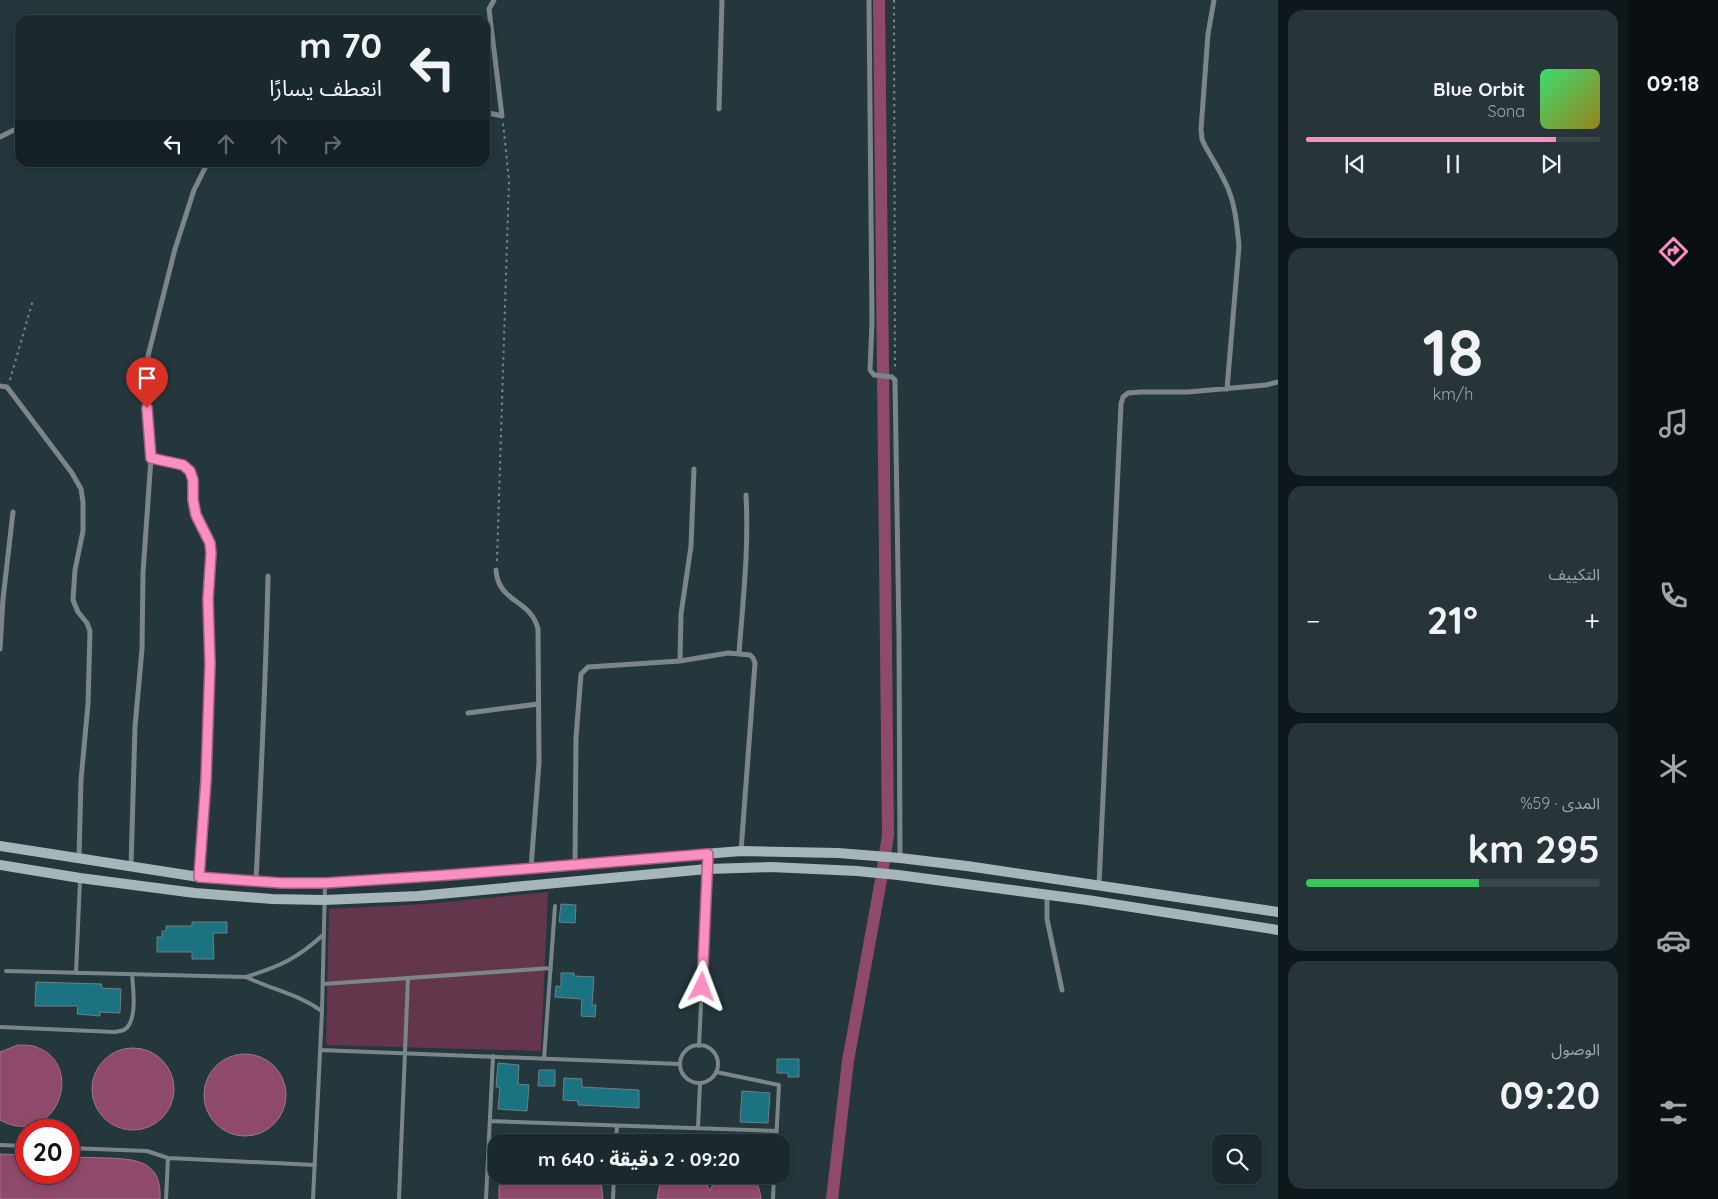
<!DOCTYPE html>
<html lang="ar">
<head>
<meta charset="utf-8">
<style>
  body { margin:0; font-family:Quicksand,"Noto Sans Arabic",sans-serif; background:#273539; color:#f1f3f6; direction:rtl; height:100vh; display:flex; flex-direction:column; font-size:19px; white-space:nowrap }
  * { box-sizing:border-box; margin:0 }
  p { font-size:16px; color:#9fa6aa }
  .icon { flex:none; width:28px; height:28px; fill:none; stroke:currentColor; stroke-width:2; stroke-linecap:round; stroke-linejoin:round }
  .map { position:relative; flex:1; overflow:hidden; direction:ltr }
  .sheet { display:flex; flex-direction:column; gap:10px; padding:10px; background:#0e1719; width:350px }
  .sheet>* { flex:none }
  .top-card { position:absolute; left:15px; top:15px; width:475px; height:152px; border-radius:15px; box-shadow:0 2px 8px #0003,0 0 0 1px #384549; direction:rtl; background:#1a292d; color:#f1f3f6; overflow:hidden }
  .buttons { position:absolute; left:1212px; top:1134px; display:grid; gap:10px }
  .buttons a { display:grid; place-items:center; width:50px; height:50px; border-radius:10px; background:#1a292d; box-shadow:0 2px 8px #0003,0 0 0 1px #384549; font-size:25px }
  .speed { position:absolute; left:15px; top:1119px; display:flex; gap:10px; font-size:25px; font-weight:700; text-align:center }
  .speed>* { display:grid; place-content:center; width:65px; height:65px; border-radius:50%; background:#1a292d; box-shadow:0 2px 8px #0003,0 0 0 1px #384549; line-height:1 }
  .speed .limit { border:8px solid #d22; background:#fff; color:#111 }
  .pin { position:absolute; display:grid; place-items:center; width:42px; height:42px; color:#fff; margin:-51px -21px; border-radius:50% 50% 50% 0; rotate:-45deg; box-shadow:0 0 5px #0007 }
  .pin .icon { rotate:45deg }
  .me { position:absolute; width:55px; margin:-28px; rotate:3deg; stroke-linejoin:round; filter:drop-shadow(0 0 4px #0008) }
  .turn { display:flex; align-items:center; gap:18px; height:105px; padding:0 25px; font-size:22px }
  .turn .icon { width:65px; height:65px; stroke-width:2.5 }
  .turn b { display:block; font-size:35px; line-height:42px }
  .lanes { display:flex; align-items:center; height:48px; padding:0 25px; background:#0003; justify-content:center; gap:25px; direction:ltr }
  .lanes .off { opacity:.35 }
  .big { font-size:38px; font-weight:800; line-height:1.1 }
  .sheet .tile { flex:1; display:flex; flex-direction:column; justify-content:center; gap:8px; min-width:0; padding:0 18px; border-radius:15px; background:#273539 }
  .sheet .dial { align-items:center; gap:0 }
  .dial b { font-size:65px; line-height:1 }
  .song { display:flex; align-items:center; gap:15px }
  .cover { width:60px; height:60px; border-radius:8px; background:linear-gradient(135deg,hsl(140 70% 55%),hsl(50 70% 35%)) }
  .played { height:5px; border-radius:2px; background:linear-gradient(90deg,#fc8fc2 85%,#384549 85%) }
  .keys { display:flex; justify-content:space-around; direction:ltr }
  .heat { display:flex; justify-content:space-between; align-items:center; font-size:28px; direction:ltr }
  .charge { height:8px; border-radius:4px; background:linear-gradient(90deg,#34c759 59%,#384549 0) }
  .trip { position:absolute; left:488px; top:1134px; width:302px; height:50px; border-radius:15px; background:#1a292d; box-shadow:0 2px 8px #0003,0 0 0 1px #384549; font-weight:800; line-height:50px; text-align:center; direction:rtl }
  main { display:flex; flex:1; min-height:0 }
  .tab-bar { display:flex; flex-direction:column; width:90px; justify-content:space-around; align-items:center; background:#0a1012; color:#9fa6aa }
  .tab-bar .icon { width:35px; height:35px }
  .tab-bar .active { color:#fc8fc2 }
  .tab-bar b { font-size:22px; color:#f1f3f6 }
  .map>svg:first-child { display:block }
  .green { fill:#63364b }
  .water { fill:#8f4a6b; stroke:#a0738b }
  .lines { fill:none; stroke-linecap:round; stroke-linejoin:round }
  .canal { stroke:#8f4a6b; stroke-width:12 }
  .building { fill:#1b7382; stroke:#6b8186 }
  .path { stroke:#77878b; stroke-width:2; stroke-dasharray:2.5 4; stroke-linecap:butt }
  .lane { stroke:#7c8688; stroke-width:4 }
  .street { stroke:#7c8688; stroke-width:5 }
  .secondary { stroke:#a5b5b8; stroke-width:10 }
  .route-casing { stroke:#a45d7e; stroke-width:12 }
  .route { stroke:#fc8fc2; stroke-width:9 }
</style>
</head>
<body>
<main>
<nav class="tab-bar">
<b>09:18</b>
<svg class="icon active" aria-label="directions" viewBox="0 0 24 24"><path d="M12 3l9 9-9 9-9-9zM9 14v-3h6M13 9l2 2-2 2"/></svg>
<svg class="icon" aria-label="music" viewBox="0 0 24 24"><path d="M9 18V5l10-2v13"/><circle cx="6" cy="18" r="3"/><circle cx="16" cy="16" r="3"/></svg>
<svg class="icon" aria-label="phone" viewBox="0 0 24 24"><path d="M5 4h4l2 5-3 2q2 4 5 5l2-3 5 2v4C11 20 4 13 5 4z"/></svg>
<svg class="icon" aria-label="climate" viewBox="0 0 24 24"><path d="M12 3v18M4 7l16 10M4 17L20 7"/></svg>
<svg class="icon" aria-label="car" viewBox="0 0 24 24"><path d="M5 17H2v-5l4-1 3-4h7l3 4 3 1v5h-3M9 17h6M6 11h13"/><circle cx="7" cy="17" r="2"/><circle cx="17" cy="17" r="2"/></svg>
<svg class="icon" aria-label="filters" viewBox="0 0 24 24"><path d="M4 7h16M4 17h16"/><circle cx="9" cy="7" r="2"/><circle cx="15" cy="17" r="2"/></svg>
</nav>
<section class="sheet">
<div class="tile">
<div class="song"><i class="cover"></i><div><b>Blue Orbit</b><p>Sona</p></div></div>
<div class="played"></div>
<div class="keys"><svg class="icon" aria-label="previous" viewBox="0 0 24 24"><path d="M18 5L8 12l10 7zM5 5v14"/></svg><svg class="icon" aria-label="pause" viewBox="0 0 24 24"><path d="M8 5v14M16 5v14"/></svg><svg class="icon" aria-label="next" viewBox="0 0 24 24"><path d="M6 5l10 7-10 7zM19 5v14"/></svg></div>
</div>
<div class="tile dial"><b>18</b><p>km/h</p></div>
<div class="tile"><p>التكييف</p>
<div class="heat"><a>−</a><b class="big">21°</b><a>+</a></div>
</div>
<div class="tile"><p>المدى · 59%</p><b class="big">295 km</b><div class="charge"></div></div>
<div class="tile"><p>الوصول</p><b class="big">09:20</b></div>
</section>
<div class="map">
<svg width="1278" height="1199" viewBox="0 0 1278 1199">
  <rect width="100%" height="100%" fill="#23373c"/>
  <path class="green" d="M548 892 541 1051 326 1045 329 909 425 904Z"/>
  <path class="water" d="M18 1045C23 1045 28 1045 33 1046 88 1061 57 1151 0 1120V1052Z
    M92 1089a41 41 0 1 1 82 0a41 41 0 1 1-82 0Z
    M204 1095a41 41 0 1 1 82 0a41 41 0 1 1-82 0Z
    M0 1154 26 1155V1172H69V1157C82 1157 95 1158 108 1158 138 1159 162 1162 160 1199H0Z
    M503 1175H547L551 1185 557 1175H597L601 1182 603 1199H499V1187Z
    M667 1175H699L703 1177 710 1191C716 1176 721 1175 737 1175 754 1175 759 1182 761 1199H657L660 1184Z"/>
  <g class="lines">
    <path class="canal" d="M832 1199 848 1061 881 880 888 835 879 0"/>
  </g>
  <path class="building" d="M561 904 576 905 575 923 559 922Z
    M192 922H227V933H213L214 959H192V952H157V937H162V931H166V926H192Z
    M561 973H574V976L594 977 592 1005H596L595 1017 581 1016 582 999 555 997 556 986 561 987Z
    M36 982 102 984 101 988 121 989 120 1013 100 1012V1016L77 1014 78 1006H35Z
    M777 1059H799V1077H788V1073H777Z
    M498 1063 519 1065 518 1084 529 1085 527 1111 498 1109 500 1087H496Z
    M539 1070H555V1086H538Z
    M564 1078 582 1079V1087L639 1090V1108L578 1105V1101L563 1100Z
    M742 1091 770 1093 768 1123 740 1122Z"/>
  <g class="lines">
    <path class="path" d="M894 0 895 370
      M10 380 33 300
      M497 561 509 180 503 123"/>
    <path class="lane" d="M6 971 246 977
      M76 973 80 880
      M323 984 551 968
      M322 1011C296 993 273 990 246 977 280 966 297 959 324 934
      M0 1027 115 1032C118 1031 121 1031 124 1030 138 1022 133 988 132 974
      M680 1064a19 19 0 1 1 38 0a19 19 0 1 1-38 0Z
      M699 1046 708 856
      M320 1050 680 1064
      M544 1059 555 906
      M716 1072 779 1085 776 1142
      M490 1121 777 1131
      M698 1128 700 1083
      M616 1142 617 1126
      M0 1145 26 1146
      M69 1148 147 1151 168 1158 315 1165
      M166 1199 168 1158
      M313 1199 322 1011 325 884
      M399 1199 408 978
      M486 1199 493 1056
      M613 1199 614 1175
      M773 1199 774 1175"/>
    <path class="street" d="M869 0 872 322 870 370 874 375 892 377 895 380 899 636 900 858
      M1214 0 1208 34 1201 129 1202 139 1205 146C1212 158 1220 171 1226 184 1235 202 1237 225 1239 246L1227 389
      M719 109 722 0
      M485 112 502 116 489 9 494 0
      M0 137 20 127
      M0 386 7 387 72 473 81 489 83 502V531L75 570 73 600 78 612 87 623 90 631 88 704 81 780 79 857
      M151 458 183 465 190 471 193 480V500L196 515 210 543 211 553 208 599 210 664 206 780 199 876
      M496 570C498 603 531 599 538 629L539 763 531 868
      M0 649 3 599 13 512
      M739 653C743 600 749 548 746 495
      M680 661 681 614 691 546 694 469
      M468 713 538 704
      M575 864 576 738 581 674 588 667 680 661 728 653 750 655 753 658 755 663 741 851
      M131 867 135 727 142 649 143 573 151 458 146 389 148 356 175 249 194 190 208 162
      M256 881C261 779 266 678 268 576
      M1099 885 1121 404 1123 397 1128 393 1141 392H1188L1266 385 1278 382
      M1047 895V919L1062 990"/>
    <path class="secondary" d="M0 846 199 877 281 883H325L448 875 741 851 838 853 900 858 967 866 1278 912
      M0 865 80 878 195 893 272 899 324 900 418 896 707 869 771 867 857 871 898 875 1087 900 1278 930"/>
  </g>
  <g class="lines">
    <g class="route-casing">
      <path id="route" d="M147 408 151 458 183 465 190 471 193 480V500L196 515 210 543 211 553 208 599 210 664 206 780 199 877 281 883H325L448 875 708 854 702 987"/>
    </g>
    <use href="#route" class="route"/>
  </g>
</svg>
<div class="buttons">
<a><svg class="icon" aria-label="search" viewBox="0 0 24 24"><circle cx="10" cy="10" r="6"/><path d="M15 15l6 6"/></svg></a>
</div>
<div class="speed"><div class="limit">20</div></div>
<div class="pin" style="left:147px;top:408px;background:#d93025"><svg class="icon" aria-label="arrive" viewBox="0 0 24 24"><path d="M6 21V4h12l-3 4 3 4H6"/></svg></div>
<svg class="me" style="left:702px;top:987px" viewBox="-20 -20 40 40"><path d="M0-17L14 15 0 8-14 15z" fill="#fc8fc2" stroke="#fff" stroke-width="4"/></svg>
<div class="trip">09:20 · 2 دقيقة · 640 m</div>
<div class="top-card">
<div class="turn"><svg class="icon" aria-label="left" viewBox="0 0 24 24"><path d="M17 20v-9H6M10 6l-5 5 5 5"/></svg><div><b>70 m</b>انعطف يسارًا</div></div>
<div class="lanes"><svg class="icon" aria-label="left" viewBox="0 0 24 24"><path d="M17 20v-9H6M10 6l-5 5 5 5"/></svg><svg class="icon off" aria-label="ahead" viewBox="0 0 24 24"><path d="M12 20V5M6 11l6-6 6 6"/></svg><svg class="icon off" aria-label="ahead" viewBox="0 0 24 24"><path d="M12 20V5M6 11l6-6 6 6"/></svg><svg class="icon off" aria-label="right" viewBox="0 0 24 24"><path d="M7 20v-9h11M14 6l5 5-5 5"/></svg></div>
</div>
</div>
</main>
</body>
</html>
